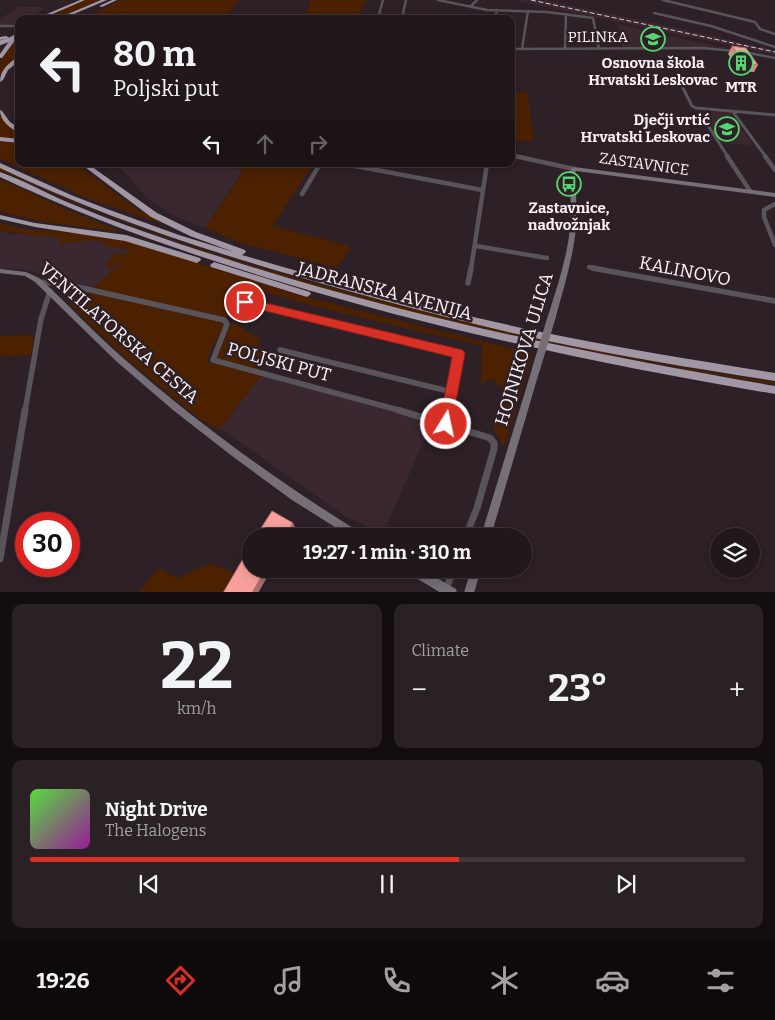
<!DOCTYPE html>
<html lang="en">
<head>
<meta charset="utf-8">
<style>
  body { margin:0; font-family:Bitter,serif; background:#2a2125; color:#f1f3f6; height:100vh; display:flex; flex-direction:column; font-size:19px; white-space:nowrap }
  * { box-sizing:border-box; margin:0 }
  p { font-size:16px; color:#a2a0a3 }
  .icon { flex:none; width:28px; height:28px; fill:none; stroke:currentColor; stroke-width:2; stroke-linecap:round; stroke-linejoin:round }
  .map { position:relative; height:592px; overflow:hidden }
  .details { display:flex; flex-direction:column; gap:12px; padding:12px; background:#130d0f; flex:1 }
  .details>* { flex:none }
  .hud { position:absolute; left:15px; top:15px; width:500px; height:152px; border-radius:10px; box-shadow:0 2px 12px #0003,0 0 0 1px #3f373b; background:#22181c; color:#f1f3f6; overflow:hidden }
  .tools { position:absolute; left:710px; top:528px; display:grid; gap:10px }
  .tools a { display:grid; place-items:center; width:50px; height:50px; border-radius:50%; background:#22181c; box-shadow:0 2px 12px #0003,0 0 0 1px #3f373b; font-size:25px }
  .speed { position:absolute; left:15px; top:512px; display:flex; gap:10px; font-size:25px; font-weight:700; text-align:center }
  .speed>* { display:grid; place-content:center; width:65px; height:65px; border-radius:50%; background:#22181c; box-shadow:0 2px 12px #0003,0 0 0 1px #3f373b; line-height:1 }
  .speed .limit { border:8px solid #d22; background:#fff; color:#111 }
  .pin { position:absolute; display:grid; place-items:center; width:42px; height:42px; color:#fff; margin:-21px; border:2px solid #fff; border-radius:50%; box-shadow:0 1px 5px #0007 }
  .me { position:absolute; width:55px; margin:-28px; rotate:10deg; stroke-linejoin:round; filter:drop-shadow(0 0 4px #0008) }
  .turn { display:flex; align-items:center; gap:18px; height:105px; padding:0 15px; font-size:22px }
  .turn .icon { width:65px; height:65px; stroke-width:2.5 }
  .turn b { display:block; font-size:35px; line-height:42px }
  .lanes { display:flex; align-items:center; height:48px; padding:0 15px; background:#0003; justify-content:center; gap:25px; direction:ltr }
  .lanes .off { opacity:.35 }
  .big { font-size:38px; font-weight:700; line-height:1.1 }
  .details .widget { flex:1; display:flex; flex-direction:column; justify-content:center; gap:8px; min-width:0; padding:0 18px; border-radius:10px; background:#2a2125 }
  .details .dial { align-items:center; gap:0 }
  .dial b { font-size:65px; line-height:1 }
  .song { display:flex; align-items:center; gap:15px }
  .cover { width:60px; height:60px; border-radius:8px; background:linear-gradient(135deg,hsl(110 70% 55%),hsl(300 70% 35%)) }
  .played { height:5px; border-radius:2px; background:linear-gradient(90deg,#d93025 60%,#3f373b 60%) }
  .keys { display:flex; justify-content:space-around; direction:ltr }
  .heat { display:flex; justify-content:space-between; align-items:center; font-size:28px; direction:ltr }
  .details .tiles { flex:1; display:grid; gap:12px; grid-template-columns:1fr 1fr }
  .widget:last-child { grid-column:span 2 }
  .trip { position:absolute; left:242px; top:528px; width:290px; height:50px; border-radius:25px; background:#22181c; box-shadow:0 2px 12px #0003,0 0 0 1px #3f373b; font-weight:700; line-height:50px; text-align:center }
  .tab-bar { display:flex; height:80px; justify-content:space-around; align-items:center; background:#0e0a0b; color:#a2a0a3 }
  .tab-bar .icon { width:35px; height:35px }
  .tab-bar .current { color:#d93025 }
  .tab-bar b { font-size:22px; color:#f1f3f6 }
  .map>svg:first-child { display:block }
  .built { fill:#3b2730 }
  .green { fill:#4b2100 }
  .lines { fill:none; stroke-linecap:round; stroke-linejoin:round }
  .minor-far4 { stroke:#59545a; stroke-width:2.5 }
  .minor-far3 { stroke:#59545a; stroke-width:3 }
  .minor-far2 { stroke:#59545a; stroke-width:4.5 }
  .minor-far1 { stroke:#59545a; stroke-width:5.5 }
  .minor { stroke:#59545a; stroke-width:7 }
  .secondary { fill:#766f78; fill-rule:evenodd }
  .motorway { fill:#a196a4; fill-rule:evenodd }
  .rail { stroke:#d8cdd1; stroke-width:1; stroke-dasharray:5 2.5; stroke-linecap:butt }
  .secondary-bridge { stroke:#766f78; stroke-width:8 }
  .motorway-bridge { stroke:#a196a4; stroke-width:4.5 }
  .wall { fill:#d68a86 }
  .shaded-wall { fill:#ae706d }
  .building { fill:#f9a09c; stroke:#ae706d }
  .route { fill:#d93025; stroke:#8d1f18 }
  .labels { text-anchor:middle; stroke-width:5; stroke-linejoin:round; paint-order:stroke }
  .far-street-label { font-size:15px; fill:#fbf1f5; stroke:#2d2026 }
  .far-poi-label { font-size:15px; font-weight:bold; fill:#fbf1f5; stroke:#2d2026 }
  .street-label { font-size:18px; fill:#fbf1f5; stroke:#2d2026 }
</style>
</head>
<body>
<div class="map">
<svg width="775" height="593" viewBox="0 0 775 593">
  <rect width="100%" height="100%" fill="#2d2026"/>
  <path class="built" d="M514 0H544L654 23 775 50V55Z
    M18 7H43L46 8 28 19H19V25L17 26 0 25V19Z
    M617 24 710 45 730 48 622 47Z
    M699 111 730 113 753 145 721 143Z
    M117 164H239L236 169 243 170 205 228 176 217 148 199Z
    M0 231 13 234H39L96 240 128 247 136 256 111 272 93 288 21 269H0Z
    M262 375 432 422 382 536 357 521 348 518 220 428Z"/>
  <path class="green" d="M85 0H102L54 19H39Z
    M121 0H239L225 19H83Z
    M311 0H366L358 19H281L304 17Z
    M19 39V56L0 76C0 61 3 45 19 39Z
    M511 91 527 92 534 141 511 140Z
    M0 116 19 133V140L0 137Z
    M0 141 19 143V164H77L135 208 165 225 89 199 0 159Z
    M239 164H313L273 226 347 245 350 250 336 268 237 242 205 228 243 171 236 169Z
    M0 168C126 230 262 271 398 305 522 337 648 364 775 382V385C511 340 244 284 0 170Z
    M0 179 63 208 122 232 43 222 0 212Z
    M0 223 26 229 87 234 135 243 299 295 459 336 533 353 504 447 493 428 498 416 496 411 504 388 490 379 481 384 482 346 308 305 250 287 245 295H241L226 319 93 288 111 272 128 260 109 269 105 263 110 262 111 256 116 253 124 255 130 250 105 246V242L90 240 69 243 66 242 61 246 59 245 63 238C40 236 22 234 0 231Z
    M60 286 223 323C222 337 208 348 208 362L262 375 219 430 202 421 121 354 72 307Z
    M232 322 261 340 257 347 269 350 258 369 216 359Z
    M34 335 31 355 0 357V336Z
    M211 563 238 575 228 592 138 593 159 568 177 578Z"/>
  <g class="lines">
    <path class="minor-far4" d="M438 0 487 10 547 12 593 18 599 49
      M663 0 755 22 760 29 775 34
      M470 7 477 0
      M654 13 711 26 775 47
      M378 18 383 0
      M402 18 406 0
      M495 19 497 10
      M0 26H16
      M511 49 702 48 735 51
      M522 49 528 11
      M565 49 566 14
      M744 52 775 58"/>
    <path class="minor-far3" d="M682 86 692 106 696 108 775 115
      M733 112 766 157
      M707 124 728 157
      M511 155 520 157"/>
    <path class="minor-far2" d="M515 156 574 169
      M727 156 750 191
      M765 156 775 170
      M345 164 482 190
      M302 194 320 164
      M775 204 764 210V217L775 245
      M476 246 547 258
      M589 267 599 269
      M471 269 487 164"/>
    <path class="minor-far1" d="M592 268 775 301
      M39 282 64 284 224 320 227 324 213 360 402 411
      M468 283 471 268
      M245 302 458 354 448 411
      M280 350 452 392
      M25 411 41 319 50 291"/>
    <path class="minor" d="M398 410 490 438 494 443V449L477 508 466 536
      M446 424 448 410
      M0 559 25 410
      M446 589 454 569"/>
    <path class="secondary" d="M574 167 775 193V197L576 171 575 173C576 191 577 210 576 228 573 258 564 287 556 316L555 318H549L548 316C557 287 567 258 570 228 571 210 571 191 569 173L572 168Z
      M0 269 26 272 39 278C68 304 93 332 122 357 197 423 277 481 361 533L363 536H349L292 500 232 456 173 410 116 361 35 282 25 276 0 273Z
      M536 366 539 367 540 369 491 536H481L532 369 533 367Z
      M407 569H421L456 589 457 593H441L408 573Z
      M471 569H481L474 593H464Z"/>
    <path class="motorway" d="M80 0H85L41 19H35Z
      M101 0H107L62 19H56Z
      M112 0H117L102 7 99 6Z
      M17 30H19V35L2 58H0V54Z
      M6 36 8 37V38L0 40V37Z
      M17 57H19V61L8 70 3 80 0 82C0 69 9 64 17 57Z
      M0 110 2 111 10 122 19 128V133C10 128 0 121 0 110Z
      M0 137 19 139V143L0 141Z
      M0 163 71 195 107 209 179 235 234 252 190 236 151 217 81 164H88L157 213 196 232 245 250 246 252 242 255C344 285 447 313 551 334 625 349 700 361 775 373V381C699 369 623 357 548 341 462 322 377 300 292 275 192 246 94 213 0 168Z
      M0 172C23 180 44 192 67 202 119 224 173 242 227 259 406 317 590 354 775 386V394C608 366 443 331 281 282 185 253 91 220 0 177Z
      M0 215 35 223 126 235 200 258 201 260 197 263 125 241 35 227 0 219Z
      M214 262 310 292 311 294 307 297 211 267 210 265Z"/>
    <path class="rail" d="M531 0 775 52"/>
    <path class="secondary-bridge" d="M536 369 552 316"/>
    <path class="motorway-bridge" d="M0 43 19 36"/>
  </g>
  <path class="wall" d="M732 46 758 65 754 72 740 71 728 54Z"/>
  <path class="shaded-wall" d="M293 523 296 529 291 536H285Z
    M266 569H272L258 593H252Z"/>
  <path class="building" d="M732 46 746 48 758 65 744 64Z
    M272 511 293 523 285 536H256Z
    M251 545V569H266L252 593H223Z"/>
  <path class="route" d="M245 298 463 350 465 354 451 428 446 430 441 428 439 424 452 357 241 305 239 302 241 299Z"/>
  <defs>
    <g id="school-ring" transform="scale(1.25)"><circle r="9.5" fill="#2d2026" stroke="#56d671" stroke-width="1.5"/><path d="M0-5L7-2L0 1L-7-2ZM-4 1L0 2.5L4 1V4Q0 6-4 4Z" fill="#56d671"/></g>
    <g id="building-ring" transform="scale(1.25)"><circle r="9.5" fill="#2d2026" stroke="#56d671" stroke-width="1.5"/><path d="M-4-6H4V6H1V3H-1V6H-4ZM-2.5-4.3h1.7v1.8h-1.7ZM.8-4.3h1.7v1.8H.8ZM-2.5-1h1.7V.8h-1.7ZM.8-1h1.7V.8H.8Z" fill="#56d671"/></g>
    <g id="bus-ring" transform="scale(1.25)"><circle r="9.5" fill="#2d2026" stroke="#56d671" stroke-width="1.5"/><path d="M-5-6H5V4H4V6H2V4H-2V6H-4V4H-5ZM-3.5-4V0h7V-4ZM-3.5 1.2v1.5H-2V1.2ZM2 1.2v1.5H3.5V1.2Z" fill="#56d671"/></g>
  </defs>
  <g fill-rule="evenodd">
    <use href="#school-ring" x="653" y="39"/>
    <use href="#building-ring" x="741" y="63"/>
    <use href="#school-ring" x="727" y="129"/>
    <use href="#bus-ring" x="569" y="184"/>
  </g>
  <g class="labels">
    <g class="far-street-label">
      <text x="598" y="42">PILINKA</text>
      <text transform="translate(644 164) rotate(8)" y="5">ZASTAVNICE</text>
    </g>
    <g class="far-poi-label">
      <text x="653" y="68">Osnovna škola<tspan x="653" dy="17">Hrvatski Leskovac</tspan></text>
      <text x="741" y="92">MTR</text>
      <text x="710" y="125" text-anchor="end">Dječji vrtić<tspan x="710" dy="17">Hrvatski Leskovac</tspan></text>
      <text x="569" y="213">Zastavnice,<tspan x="569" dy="17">nadvožnjak</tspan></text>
    </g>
    <g class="street-label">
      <text transform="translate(685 271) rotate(11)" y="6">KALINOVO</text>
      <text transform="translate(385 291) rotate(15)" y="6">JADRANSKA AVENIJA</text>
      <text transform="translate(119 333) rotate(41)" y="6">VENTILATORSKA CESTA</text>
      <text transform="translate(524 349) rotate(-73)" y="6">HOJNIKOVA ULICA</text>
      <text transform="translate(279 362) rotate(15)" y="6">POLJSKI PUT</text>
    </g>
  </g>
</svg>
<div class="tools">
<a><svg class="icon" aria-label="layers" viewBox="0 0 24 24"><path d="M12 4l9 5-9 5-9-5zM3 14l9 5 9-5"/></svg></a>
</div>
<div class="speed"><div class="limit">30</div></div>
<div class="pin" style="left:245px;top:302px;background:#d93025"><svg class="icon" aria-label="arrive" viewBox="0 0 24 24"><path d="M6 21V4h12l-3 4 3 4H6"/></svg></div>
<svg class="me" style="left:446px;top:424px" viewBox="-20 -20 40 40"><circle r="17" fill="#d93025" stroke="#fff" stroke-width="3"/><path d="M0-11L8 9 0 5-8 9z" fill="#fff"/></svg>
<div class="trip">19:27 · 1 min · 310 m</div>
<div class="hud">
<div class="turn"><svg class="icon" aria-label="left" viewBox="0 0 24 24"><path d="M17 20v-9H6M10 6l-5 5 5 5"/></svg><div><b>80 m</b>Poljski put</div></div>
<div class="lanes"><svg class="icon" aria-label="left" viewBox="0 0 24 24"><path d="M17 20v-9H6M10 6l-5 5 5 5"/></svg><svg class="icon off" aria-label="ahead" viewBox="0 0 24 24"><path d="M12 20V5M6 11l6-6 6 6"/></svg><svg class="icon off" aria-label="right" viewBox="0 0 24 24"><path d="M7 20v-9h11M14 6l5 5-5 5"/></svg></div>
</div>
</div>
<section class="details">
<div class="tiles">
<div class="widget dial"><b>22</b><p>km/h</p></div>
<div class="widget"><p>Climate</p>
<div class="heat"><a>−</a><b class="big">23°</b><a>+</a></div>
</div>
<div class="widget">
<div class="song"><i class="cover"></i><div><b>Night Drive</b><p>The Halogens</p></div></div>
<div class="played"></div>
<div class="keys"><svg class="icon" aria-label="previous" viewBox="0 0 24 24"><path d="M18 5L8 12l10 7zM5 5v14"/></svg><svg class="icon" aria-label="pause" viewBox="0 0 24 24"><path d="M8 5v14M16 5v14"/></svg><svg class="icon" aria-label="next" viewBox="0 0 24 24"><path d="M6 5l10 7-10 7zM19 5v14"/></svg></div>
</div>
</div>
</section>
<nav class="tab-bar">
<b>19:26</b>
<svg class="icon current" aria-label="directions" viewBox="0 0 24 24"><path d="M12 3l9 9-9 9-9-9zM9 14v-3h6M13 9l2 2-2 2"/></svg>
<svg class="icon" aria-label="music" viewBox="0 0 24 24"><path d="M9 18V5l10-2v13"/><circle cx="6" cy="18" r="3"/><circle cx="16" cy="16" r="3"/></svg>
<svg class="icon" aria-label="phone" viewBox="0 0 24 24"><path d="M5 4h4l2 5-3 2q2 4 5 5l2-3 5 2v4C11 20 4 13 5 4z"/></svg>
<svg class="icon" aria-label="climate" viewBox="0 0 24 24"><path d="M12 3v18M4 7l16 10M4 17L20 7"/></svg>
<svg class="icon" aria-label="car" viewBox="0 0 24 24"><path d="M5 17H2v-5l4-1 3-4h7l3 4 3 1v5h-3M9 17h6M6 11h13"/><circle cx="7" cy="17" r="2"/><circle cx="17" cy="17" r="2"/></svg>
<svg class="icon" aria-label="filters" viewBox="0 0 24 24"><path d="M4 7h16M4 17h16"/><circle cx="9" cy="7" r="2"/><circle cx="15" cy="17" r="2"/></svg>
</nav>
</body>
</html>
